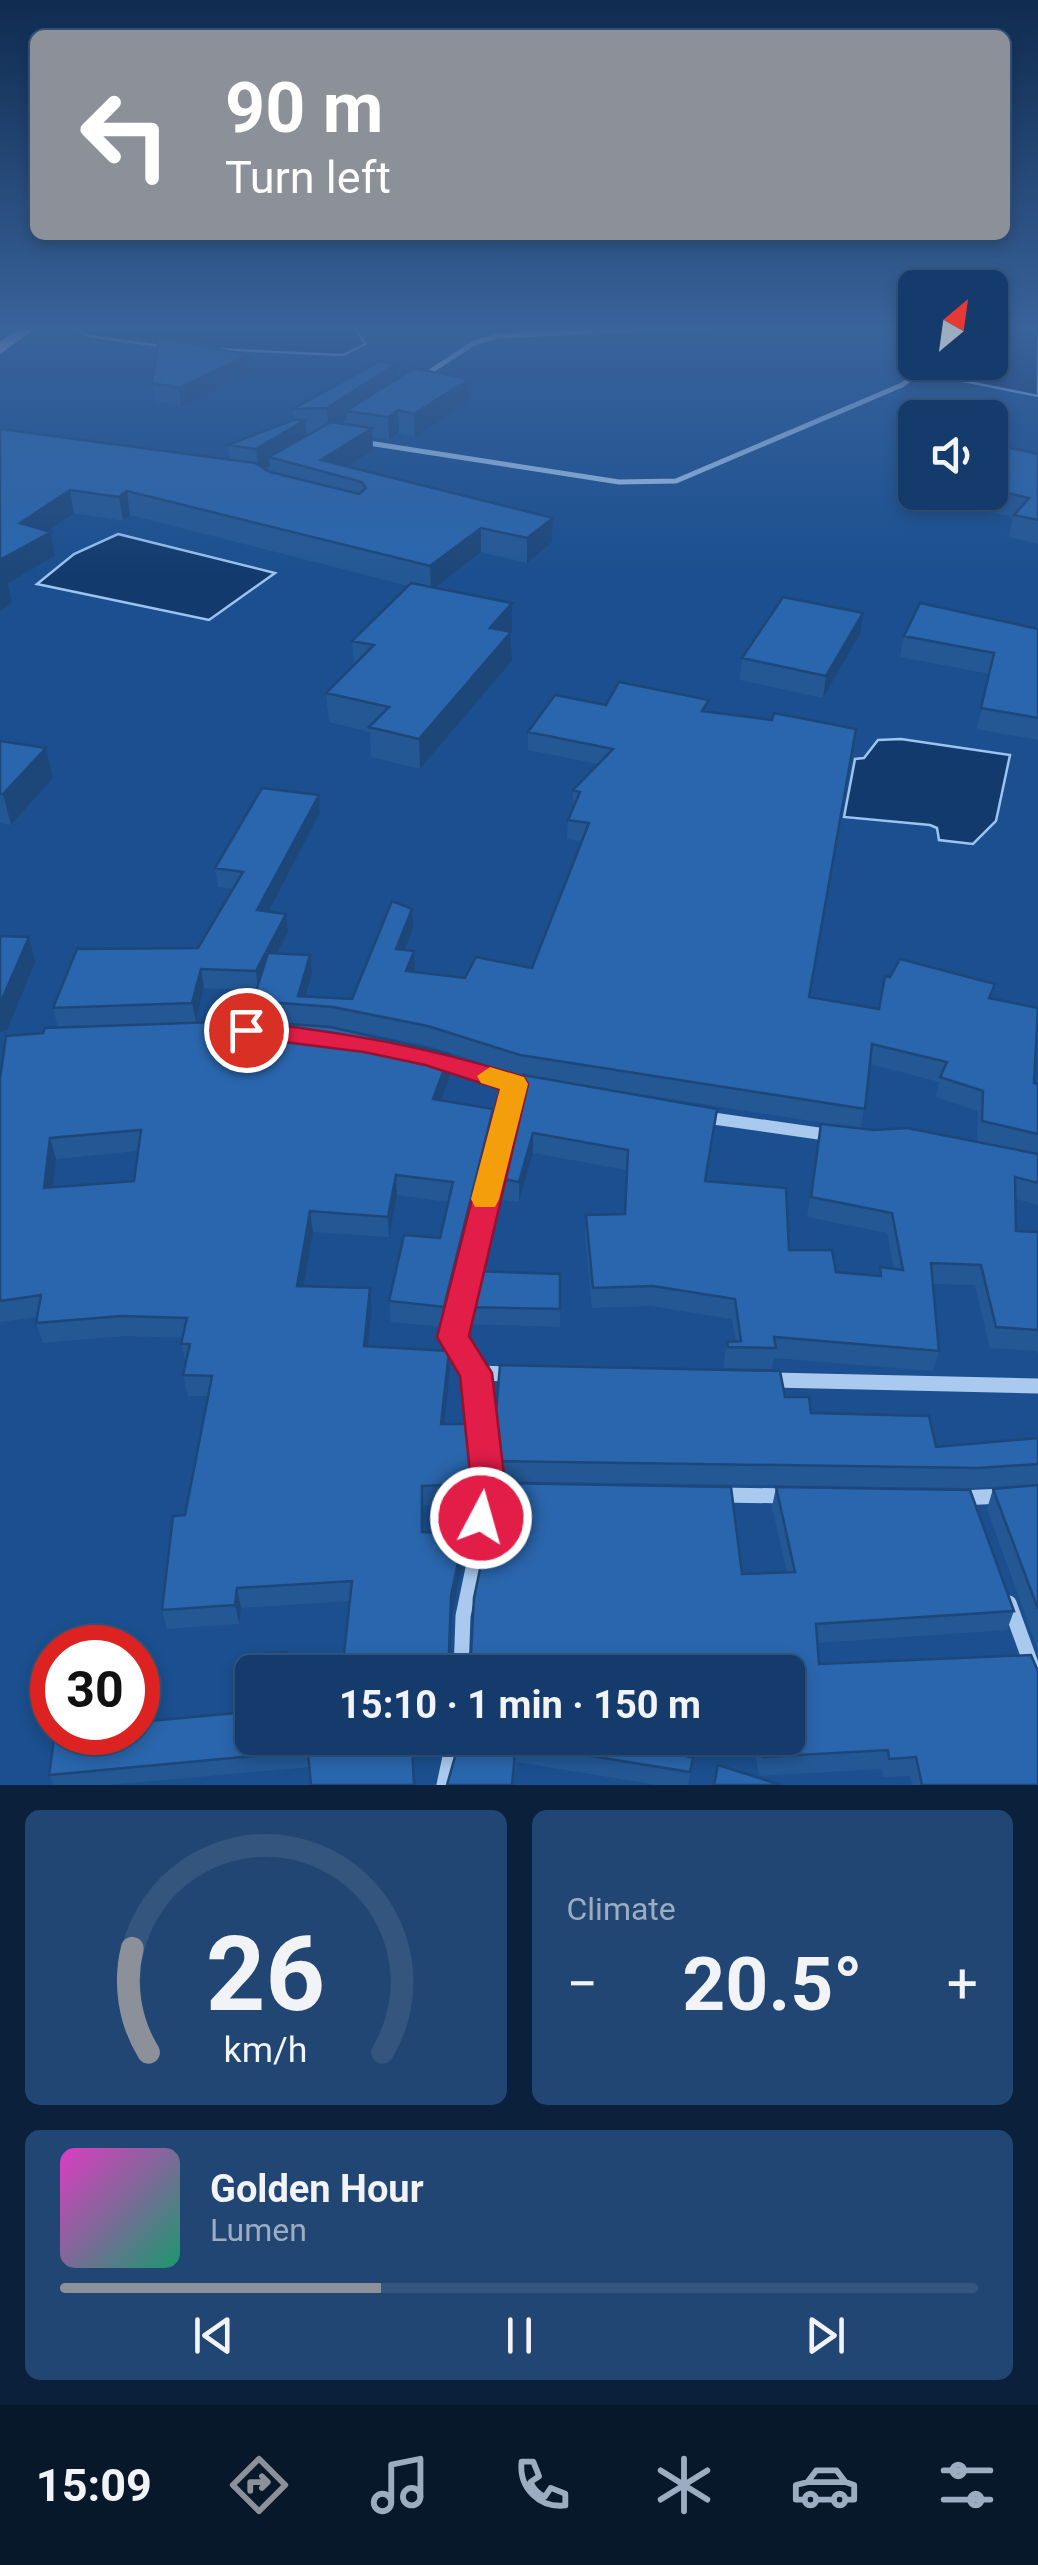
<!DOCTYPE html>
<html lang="en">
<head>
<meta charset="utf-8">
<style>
  body { margin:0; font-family:Roboto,sans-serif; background:#214673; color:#f1f3f6; height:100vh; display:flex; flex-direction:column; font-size:38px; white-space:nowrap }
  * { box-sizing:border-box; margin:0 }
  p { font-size:32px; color:#9dadc1 }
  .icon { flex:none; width:55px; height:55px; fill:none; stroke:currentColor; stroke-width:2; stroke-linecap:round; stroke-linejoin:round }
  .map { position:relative; height:1785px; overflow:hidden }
  .panel { display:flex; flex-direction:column; gap:25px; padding:25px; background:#0b203b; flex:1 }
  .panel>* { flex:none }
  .top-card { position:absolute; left:30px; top:30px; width:980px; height:210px; border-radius:15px; box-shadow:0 5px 15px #0003,0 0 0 2px #33557e; background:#8c9099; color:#fff; overflow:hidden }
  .needle { width:65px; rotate:29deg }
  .fabs { position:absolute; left:898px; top:270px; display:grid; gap:20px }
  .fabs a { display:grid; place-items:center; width:110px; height:110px; border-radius:15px; background:#143b6b; box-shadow:0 5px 15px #0003,0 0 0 2px #33557e; font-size:50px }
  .speed { position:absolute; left:30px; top:1625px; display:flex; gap:20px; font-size:50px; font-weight:700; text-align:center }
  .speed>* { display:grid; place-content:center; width:130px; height:130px; border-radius:50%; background:#143b6b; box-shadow:0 5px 15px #0003,0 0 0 2px #33557e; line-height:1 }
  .speed .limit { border:15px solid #d22; background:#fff; color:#111 }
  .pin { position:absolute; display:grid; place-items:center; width:85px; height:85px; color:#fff; margin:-42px; border:5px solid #fff; border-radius:50%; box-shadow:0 2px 10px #0007 }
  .me { position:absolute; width:110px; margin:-55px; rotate:6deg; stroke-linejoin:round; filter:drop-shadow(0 0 8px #0008) }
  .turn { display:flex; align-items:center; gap:35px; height:210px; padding:0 30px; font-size:45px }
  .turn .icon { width:130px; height:130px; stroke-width:2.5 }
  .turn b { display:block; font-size:70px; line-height:85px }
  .big { font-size:75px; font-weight:700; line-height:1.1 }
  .panel .card { flex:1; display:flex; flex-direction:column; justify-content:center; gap:15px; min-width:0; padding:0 35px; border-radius:15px; background:#214673 }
  .panel .dial { align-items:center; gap:0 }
  .dial svg { height:260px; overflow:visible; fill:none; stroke:#33557e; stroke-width:7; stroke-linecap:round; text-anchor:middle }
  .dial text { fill:#f1f3f6; stroke:none }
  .song { display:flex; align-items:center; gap:30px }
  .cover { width:120px; height:120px; border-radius:15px; background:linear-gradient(135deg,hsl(310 70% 55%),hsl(160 70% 35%)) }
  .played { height:10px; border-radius:5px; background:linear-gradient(90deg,#8c9099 35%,#33557e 35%) }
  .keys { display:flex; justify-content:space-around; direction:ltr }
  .heat { display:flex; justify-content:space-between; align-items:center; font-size:55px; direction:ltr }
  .panel .tiles { flex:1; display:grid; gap:25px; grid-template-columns:1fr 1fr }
  .card:last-child { grid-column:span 2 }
  .trip { position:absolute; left:235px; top:1655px; width:570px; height:100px; border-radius:15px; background:#143b6b; box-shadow:0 5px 15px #0003,0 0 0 2px #33557e; font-weight:700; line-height:100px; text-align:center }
  .tab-bar { display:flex; height:160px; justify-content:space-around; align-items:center; background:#08182b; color:#9dadc1 }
  .tab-bar .icon { width:70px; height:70px }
  .tab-bar .on { color:#8c9099 }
  .tab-bar b { font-size:45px; color:#f1f3f6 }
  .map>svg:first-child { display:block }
  .water { fill:#123a6d; stroke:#9cc4f0; stroke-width:2.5 }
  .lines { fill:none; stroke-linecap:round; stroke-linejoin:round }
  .service { stroke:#a9c9ee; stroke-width:5 }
  .minor-far1 { stroke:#a9c9ee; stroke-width:12 }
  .minor { stroke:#a9c9ee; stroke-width:15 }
  .trunk { fill:#f8faff; fill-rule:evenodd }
  .wall { fill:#245895; fill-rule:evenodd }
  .shaded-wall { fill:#1d4779 }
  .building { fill:#2a66ad; stroke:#1d4779; stroke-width:2.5; fill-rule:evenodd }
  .route { fill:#e11d48; stroke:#92132f; stroke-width:2.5 }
  .slow { fill:#f59e0b }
</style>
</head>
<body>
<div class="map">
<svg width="1038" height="1785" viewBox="0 0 1038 1785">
  <rect width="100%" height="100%" fill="#1b4f8f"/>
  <path class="water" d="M82 325H342L356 329 365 344 343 355 168 347 89 336 79 330Z
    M1012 325H1038V396L949 378 968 363 990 362V344Z
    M118 534 275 573 209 620 37 584 74 554Z
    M901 739 1010 755 996 821 973 844 939 840 937 828 930 825 844 817 855 759 864 758 878 740Z"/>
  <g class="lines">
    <path class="service" d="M425 375 474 343 497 336 737 325
      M362 442 619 482 676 481 902 385 934 362"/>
    <path class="minor-far1" d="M438 1060 515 1084 453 1337 457 1343
      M703 1117 829 1135"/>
    <path class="minor" d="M455 1340 476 1373 489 1492 463 1616 461 1672
      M476 1373 510 1374
      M772 1380 1038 1386
      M720 1495 788 1496
      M960 1498 1003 1496
      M1009 1603 1038 1683
      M444 1785 454 1738"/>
    <path class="trunk" d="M24 325H40L0 354V342Z"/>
  </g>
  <path class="wall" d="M251 372 181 406 155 401 152 383Z
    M397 378 470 401 415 437 399 433 389 440 372 437 373 450 347 467 553 518 552 542 527 563 481 552 435 588 512 631V661L420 769 371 757 370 732 329 722 326 693 354 665 352 641 409 586 130 515 123 521 74 513 48 531 51 532 55 556 8 583 12 603 0 611V429L230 460 228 445 294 420 293 409Z
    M990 451 1038 454V544L1009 537 1013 517 955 504 957 492H990Z
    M1038 629V740L977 729 990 674 900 657 904 636Z
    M860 634 823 698 740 680 742 658Z
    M606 705 708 712 809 997 879 1009 991 998 1034 1083 1038 1084V1205L1016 1199V1231L1038 1232V1355L1037 1351 990 1348 975 1285 933 1284 939 1351 933 1371 774 1358 772 1369 725 1368 724 1362 727 1342H736L732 1319 651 1306 592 1308 585 1235 586 1215 625 1214 627 1170 533 1153 519 1202 497 1199V1178L523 1075 715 1129 706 1181 789 1250 836 1272 879 1276 880 1267 894 1269 887 1233 807 1217 821 1124 848 1127 520 1075 429 1046 335 1027 255 1021 253 1001 256 990 204 988 196 1022 451 1074 441 1100 494 1129 445 1327 391 1322 389 1301 440 1238 448 1202 397 1195 389 1237 313 1232 303 1287 370 1288 372 1308 368 1346 449 1351 450 1371 444 1424 477 1471 478 1491 475 1504 423 1506V1532L465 1554 452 1615 450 1656 453 1662 464 1663 742 1574 787 1572 772 1507 776 1487 1014 1611 1007 1630 817 1643 819 1664 1038 1785H912L910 1776 883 1777 882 1769 759 1776 753 1741 658 1747 693 1758 688 1785H657L517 1762 514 1785H447L467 1738H788V1672H342L350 1601 241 1608 239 1624 167 1629 162 1610 185 1515 208 1396H188L183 1375 186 1363 181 1344 183 1338 126 1336 43 1343 36 1323 37 1317 0 1322V1079L43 1033 58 1028 53 1008 198 948 233 889 218 887 215 868 319 795 320 813 269 911 288 932 277 954 312 975 306 997 352 999 413 928 404 950 414 972 465 978 532 968 582 841 567 839 568 820 573 809V790L598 764 528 750V732ZM870 1064 939 1082 936 1097 978 1111 977 1141 861 1128ZM138 1151 134 1181 52 1188 56 1159Z
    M0 741 46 748 53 778 11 825 0 823Z
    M466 1307 560 1309V1327L466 1324Z
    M785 1397 811 1413 936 1447 1038 1438V1484L971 1488 499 1481 495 1424Z
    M1038 1485V1650L987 1509 993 1489Z
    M287 1652 290 1672H252V1738H322V1752L412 1743 415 1785H311L310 1767 108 1785H54L49 1775 55 1732H138V1722L247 1712 251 1655Z"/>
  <path class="shaded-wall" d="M249 355 251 372 181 406 179 388Z
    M396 364 397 386 346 411 347 419 329 431 327 408Z
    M469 379 470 401 415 437 414 414Z
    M398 410 399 433 389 440 388 417Z
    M305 420 308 444 269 457 270 466 259 474 256 449Z
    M372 428 373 450 335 475 321 460Z
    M70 490 74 513 34 541 51 532 55 556 8 583 12 603 0 611V560L20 523Z
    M127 491 130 515 123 521 119 497Z
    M553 518 552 542 527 563V538Z
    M481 528V552L431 591 430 566Z
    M512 603V631L490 656V628Z
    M863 613 860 634 823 698 826 676Z
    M511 632 512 661 420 769 419 739Z
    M46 748 53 778 11 825 3 794Z
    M319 795 320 813 260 928 257 910Z
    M412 909 413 928 397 969 396 949Z
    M286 914 288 932 258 990 256 971Z
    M29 937 35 962 7 1030 0 1032V1004Z
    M414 951 415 971 407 990 406 971Z
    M310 955 312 975 303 1005 298 996Z
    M201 969 204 988 196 1022 192 1003Z
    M450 1054 451 1074 434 1119 433 1099Z
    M493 1109 494 1129 445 1327 444 1307Z
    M533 1133V1153L519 1202V1182Z
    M50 1138 56 1159 50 1209 44 1188Z
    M396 1175 397 1195 389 1237 388 1217Z
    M310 1211 313 1232 300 1307 297 1286Z
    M370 1288 372 1308 366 1366 364 1346Z
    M449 1351 450 1371 442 1444 441 1424Z
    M477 1471 478 1491 475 1504 474 1484Z
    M464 1534 465 1554 452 1615 450 1672 449 1652 451 1596Z
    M237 1588 241 1608 239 1624 235 1605Z
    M516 1744 514 1785H512Z"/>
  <path class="building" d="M159 338 249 355 179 388 152 383Z
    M380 361 396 364 327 408 293 409Z
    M414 368 469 379 414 414 398 410 388 417 346 411Z
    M293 420H305L256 449 228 445Z
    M331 422 372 428 321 460 553 518 527 538 481 528 430 566 127 491 119 497 70 490 20 523 51 532 0 560V429L255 463 270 472 359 494 366 488 362 482 269 457Z
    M996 445 1038 454V520L1014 515 1029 498 990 489V451Z
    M411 583 512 603 490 628 511 632 419 739 369 727 389 707 326 693 374 645 352 641Z
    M783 597 863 613 826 676 742 658Z
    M920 603 1038 629V718L981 708 994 653 904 636Z
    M619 682 709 700 702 711 772 720 774 713 856 729 809 997 879 1009 885 976 890 977 900 959 995 984 989 998 1038 1008 1034 1083 1038 1084V1134L982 1121 983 1091 940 1077 947 1062 872 1044 865 1109 520 1055 428 1026 333 1007 253 1001 268 953 310 955 298 996 352 999 392 901 412 909 396 949 414 951 406 971 465 978 476 957 532 968 589 823 568 820 580 792 573 790 613 749 528 732 555 695 606 705Z
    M0 741 46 748 3 794H0Z
    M262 788 319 795 257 910 286 914 256 971 201 969 192 1003 53 1008 77 949 198 948 243 872 215 868Z
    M0 936 29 937 0 1004Z
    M246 1021 330 1027 450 1054 433 1099 493 1109 444 1307 389 1301 404 1235 440 1238 453 1182 396 1175 388 1217 310 1211 297 1286 370 1288 364 1346 449 1351 441 1424H472L477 1471 474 1484 422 1486V1532L464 1534 451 1596 449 1652 453 1662 464 1663 471 1654 474 1598 498 1483 731 1487 742 1574 795 1572 776 1487 970 1490 1014 1611 816 1624 819 1664 1031 1655 1038 1671V1785H922L916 1757 889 1759 888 1750 763 1757 759 1738H788V1672H342L352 1581 237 1588 235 1605 162 1610 173 1516 185 1515 212 1376 183 1375 190 1344H181L187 1318 121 1316 36 1323 41 1295 0 1301V1079L6 1036 43 1033 45 1028ZM141 1130 134 1181 44 1188 50 1138Z
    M523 1075 717 1109 705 1181 786 1188 789 1250H832L836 1272 881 1276 880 1267 903 1270 892 1213 811 1197 821 1124 874 1130 907 1128 1038 1154V1183L1015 1177 1016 1231 1038 1232V1330L996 1327 981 1265 931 1263 939 1351 774 1337 776 1348 728 1347 727 1342 741 1341 735 1299 653 1286 593 1288 586 1215 625 1214 628 1150 533 1133 519 1182 497 1178Z
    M475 1271 560 1274V1309L466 1307Z
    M500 1365 780 1371 785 1397H809L811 1413 929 1416 936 1447 1038 1438V1464L977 1468 499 1461 495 1424Z
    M1038 1485V1609L993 1489Z
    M287 1652V1672H252V1738H319V1750L49 1775 55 1732H138V1722L247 1712 251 1655Z
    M467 1738H628L693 1758 690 1772 516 1744 512 1785H447L460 1739 467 1740Z
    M412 1743 414 1785H311L308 1753Z
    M718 1765 781 1785H714Z"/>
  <linearGradient id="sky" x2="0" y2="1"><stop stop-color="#0f2b4f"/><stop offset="0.57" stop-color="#39639b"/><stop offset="1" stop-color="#39639b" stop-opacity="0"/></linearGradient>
  <rect width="1038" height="575" fill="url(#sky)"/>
  <path class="route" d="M246 1021C348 1033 425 1046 524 1077L528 1084 469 1336 492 1373 506 1492 493 1529 481 1534 469 1529 464 1518 472 1492 460 1376 437 1337 500 1089 425 1065 364 1052 237 1036 233 1030 237 1024Z"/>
  <path class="slow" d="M490 1067 524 1077 528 1084 499 1199 495 1207H475L471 1199 500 1089 481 1083 477 1076Z"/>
</svg>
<div class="fabs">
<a><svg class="needle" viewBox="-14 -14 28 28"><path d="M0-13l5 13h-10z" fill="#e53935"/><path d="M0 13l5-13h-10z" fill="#9dadc1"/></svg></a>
<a><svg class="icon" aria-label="sound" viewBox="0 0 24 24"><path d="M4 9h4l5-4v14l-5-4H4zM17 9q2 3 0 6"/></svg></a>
</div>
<div class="speed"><div class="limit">30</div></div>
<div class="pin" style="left:246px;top:1030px;background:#d93025"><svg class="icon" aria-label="arrive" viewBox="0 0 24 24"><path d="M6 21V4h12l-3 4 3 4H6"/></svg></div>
<svg class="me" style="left:481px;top:1518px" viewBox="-20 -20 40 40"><circle r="17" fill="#e11d48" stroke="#fff" stroke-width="3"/><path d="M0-11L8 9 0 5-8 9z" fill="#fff"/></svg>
<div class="trip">15:10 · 1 min · 150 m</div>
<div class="top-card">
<div class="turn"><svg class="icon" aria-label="left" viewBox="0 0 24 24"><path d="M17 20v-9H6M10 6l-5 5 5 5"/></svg><div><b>90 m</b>Turn left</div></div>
</div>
</div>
<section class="panel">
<div class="tiles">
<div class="card dial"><svg viewBox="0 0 100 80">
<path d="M14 69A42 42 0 1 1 86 69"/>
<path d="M14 69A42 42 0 0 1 9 37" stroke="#8c9099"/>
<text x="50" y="56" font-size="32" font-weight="700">26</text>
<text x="50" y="72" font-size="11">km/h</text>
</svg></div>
<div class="card"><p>Climate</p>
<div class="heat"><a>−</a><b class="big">20.5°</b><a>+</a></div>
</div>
<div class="card">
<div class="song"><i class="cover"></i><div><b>Golden Hour</b><p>Lumen</p></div></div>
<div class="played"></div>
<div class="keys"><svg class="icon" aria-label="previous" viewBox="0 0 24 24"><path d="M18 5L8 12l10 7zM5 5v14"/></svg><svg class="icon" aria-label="pause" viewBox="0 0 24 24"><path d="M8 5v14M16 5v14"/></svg><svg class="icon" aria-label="next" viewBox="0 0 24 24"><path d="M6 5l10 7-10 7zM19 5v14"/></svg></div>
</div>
</div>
</section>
<nav class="tab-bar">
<b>15:09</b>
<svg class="icon on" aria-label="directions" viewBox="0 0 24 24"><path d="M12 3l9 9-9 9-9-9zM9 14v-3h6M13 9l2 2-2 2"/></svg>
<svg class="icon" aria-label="music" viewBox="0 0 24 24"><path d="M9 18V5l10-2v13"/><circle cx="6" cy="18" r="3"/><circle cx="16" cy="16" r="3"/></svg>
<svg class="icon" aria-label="phone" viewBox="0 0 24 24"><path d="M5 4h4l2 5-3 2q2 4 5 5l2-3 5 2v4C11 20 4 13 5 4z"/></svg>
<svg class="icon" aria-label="climate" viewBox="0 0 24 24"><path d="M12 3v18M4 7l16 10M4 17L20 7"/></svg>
<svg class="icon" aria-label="car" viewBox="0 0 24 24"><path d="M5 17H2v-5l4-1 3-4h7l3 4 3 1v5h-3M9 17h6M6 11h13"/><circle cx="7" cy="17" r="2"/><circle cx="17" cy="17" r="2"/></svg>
<svg class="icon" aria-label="filters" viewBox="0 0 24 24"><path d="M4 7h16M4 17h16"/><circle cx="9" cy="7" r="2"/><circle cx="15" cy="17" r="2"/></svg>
</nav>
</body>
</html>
